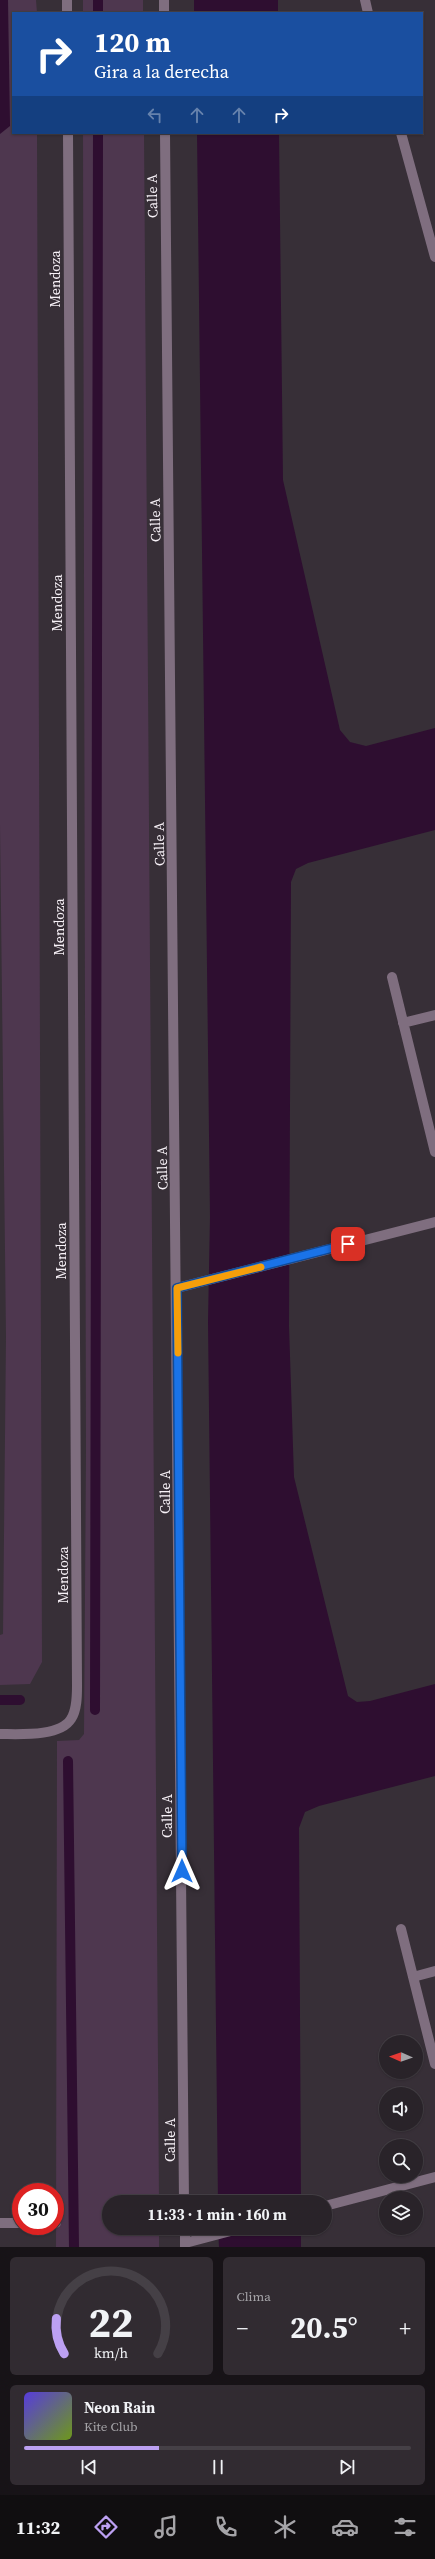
<!DOCTYPE html>
<html lang="es">
<head>
<meta charset="utf-8">
<style>
  body { margin:0; font-family:"Source Serif 4",serif; background:#312b31; color:#f1f3f6; height:100vh; display:flex; flex-direction:column; font-size:15px; white-space:nowrap }
  * { box-sizing:border-box; margin:0 }
  p { font-size:13px; color:#a5a4a8 }
  .icon { flex:none; width:22px; height:22px; fill:none; stroke:currentColor; stroke-width:2; stroke-linecap:round; stroke-linejoin:round }
  .map { position:relative; height:2247px; overflow:hidden }
  .details { display:flex; flex-direction:column; gap:10px; padding:10px; background:#171317; flex:1 }
  .details>* { flex:none }
  .banner { position:absolute; left:12px; top:12px; width:411px; height:122px; border-radius:0px; box-shadow:0 1px 3px #0004,0 0 0 1px #454046; background:#1a4fa0; color:#fff; overflow:hidden }
  .needle { width:26px; rotate:272deg }
  .controls { position:absolute; left:379px; top:2035px; display:grid; gap:8px }
  .controls a { display:grid; place-items:center; width:44px; height:44px; border-radius:50%; background:#292329; box-shadow:0 1px 3px #0004,0 0 0 1px #454046; font-size:20px }
  .speed { position:absolute; left:12px; top:2183px; display:flex; gap:8px; font-size:20px; font-weight:700; text-align:center }
  .speed>* { display:grid; place-content:center; width:52px; height:52px; border-radius:50%; background:#292329; box-shadow:0 1px 3px #0004,0 0 0 1px #454046; line-height:1 }
  .speed .limit { border:6px solid #d22; background:#fff; color:#111 }
  .pin { position:absolute; display:grid; place-items:center; width:34px; height:34px; color:#fff; margin:-17px; border-radius:8px; box-shadow:0 2px 6px #0006 }
  .me { position:absolute; width:44px; margin:-22px; rotate:0deg; stroke-linejoin:round; filter:drop-shadow(0 0 3px #0008) }
  .turn { display:flex; align-items:center; gap:14px; height:84px; padding:0 16px; font-size:18px }
  .turn .icon { width:52px; height:52px; stroke-width:2.5 }
  .turn b { display:block; font-size:28px; line-height:34px }
  .lanes { display:flex; align-items:center; height:38px; padding:0 16px; background:#0003; justify-content:center; gap:20px; direction:ltr }
  .lanes .off { opacity:.35 }
  .big { font-size:30px; font-weight:700; line-height:1.1 }
  .details .tile { flex:1; display:flex; flex-direction:column; justify-content:center; gap:6px; min-width:0; padding:0 14px; border-radius:6px; background:#312b31 }
  .details .dial { align-items:center; gap:0 }
  .dial svg { height:104px; overflow:visible; fill:none; stroke:#454046; stroke-width:7; stroke-linecap:round; text-anchor:middle }
  .dial text { fill:#f1f3f6; stroke:none }
  .song { display:flex; align-items:center; gap:12px }
  .cover { width:48px; height:48px; border-radius:6px; background:linear-gradient(135deg,hsl(250 70% 55%),hsl(80 70% 35%)) }
  .played { height:4px; border-radius:2px; background:linear-gradient(90deg,#bca0f2 35%,#454046 35%) }
  .keys { display:flex; justify-content:space-around; direction:ltr }
  .heat { display:flex; justify-content:space-between; align-items:center; font-size:22px; direction:ltr }
  .details .tiles { flex:1; display:grid; gap:10px; grid-template-columns:1fr 1fr }
  .tile:last-child { grid-column:span 2 }
  .trip { position:absolute; left:102px; top:2195px; width:230px; height:40px; border-radius:20px; background:#292329; box-shadow:0 1px 3px #0004,0 0 0 1px #454046; font-weight:700; line-height:40px; text-align:center }
  .menu { display:flex; height:64px; justify-content:space-around; align-items:center; background:#100e10; color:#a5a4a8 }
  .menu .icon { width:28px; height:28px }
  .menu .on { color:#bca0f2 }
  .menu b { font-size:18px; color:#f1f3f6 }
  .map>svg:first-child { display:block }
  .green { fill:#4e374f }
  .water { fill:#2e0e30 }
  .lines { fill:none; stroke-linecap:round; stroke-linejoin:round }
  .stream { stroke:#2e0e30; stroke-width:10 }
  .minor { stroke:#7f6e7f; stroke-width:10 }
  .route-casing { stroke:#114b97; stroke-width:10 }
  .route { stroke:#1a73e8; stroke-width:7 }
  .slow { stroke:#f59e0b; stroke-width:7 }
  .labels { text-anchor:middle; stroke-width:4; stroke-linejoin:round; paint-order:stroke }
  .street-label { font-size:14px; fill:#f8f2f8; stroke:#372f37 }
</style>
</head>
<body>
<div class="map">
<svg width="435" height="2247" viewBox="0 0 435 2247">
  <rect width="100%" height="100%" fill="#372f37"/>
  <path class="green" d="M0 0H36L37 13H13V133H37L42 1662 30 1684 0 1685V1635L3 1634 6 1337 0 825Z
    M83 0H143V13H83Z
    M83 133H144L159 2202H109V2228H159V2247H56L57 1741 79 1740 84 1734 86 1455Z"/>
  <path class="water" d="M0 0H8L10 126 0 134Z
    M194 0H278V13H194Z
    M197 133H279L283 480 340 730 350 742 366 746 435 728V830L308 863 296 869 291 882 289 1326 294 1477 348 1696 357 1702 370 1701 435 1684V1776L319 1806 305 1812 299 1828 301 2202H218L208 1322 210 1217Z
    M218 2228H301V2247H219Z"/>
  <g class="lines">
    <path class="stream" d="M98 13V0
      M0 1700H20
      M95 1710 98 133
      M68 1761 74 2247"/>
    <path class="minor" d="M67 0V13
      M164 0V13
      M365 0 368 13
      M165 133 184 2202
      M401 133 435 257
      M392 977 435 1152
      M403 1023 435 1015
      M177 1288 435 1222
      M0 1734C19 1734 60 1737 71 1719 77 1710 77 1696 77 1686L68 133
      M401 1929 435 2064
      M413 1977 435 1971
      M325 2206 435 2177
      M0 2223H21
      M55 2223H56
      M185 2228V2247
      M185 2243 242 2228"/>
  </g>
  <g class="lines">
    <g class="route-casing">
      <path id="route" d="M182 1871 177 1288 348 1244"/>
    </g>
    <use href="#route" class="route"/>
    <path class="slow" d="M178 1353 177 1288 261 1267"/>
  </g>
  <g class="labels">
    <g class="street-label">
      <text transform="translate(152 196) rotate(-91)" y="5">Calle A</text>
      <text transform="translate(55 279) rotate(-90)" y="5">Mendoza</text>
      <text transform="translate(155 520) rotate(-91)" y="5">Calle A</text>
      <text transform="translate(57 603) rotate(-90)" y="5">Mendoza</text>
      <text transform="translate(159 844) rotate(-91)" y="5">Calle A</text>
      <text transform="translate(59 927) rotate(-90)" y="5">Mendoza</text>
      <text transform="translate(162 1168) rotate(-91)" y="5">Calle A</text>
      <text transform="translate(61 1251) rotate(-90)" y="5">Mendoza</text>
      <text transform="translate(165 1492) rotate(-90)" y="5">Calle A</text>
      <text transform="translate(63 1575) rotate(-90)" y="5">Mendoza</text>
      <text transform="translate(167 1816) rotate(-90)" y="5">Calle A</text>
      <text transform="translate(170 2140) rotate(-90)" y="5">Calle A</text>
    </g>
  </g>
</svg>
<div class="controls">
<a><svg class="needle" viewBox="-14 -14 28 28"><path d="M0-13l5 13h-10z" fill="#e53935"/><path d="M0 13l5-13h-10z" fill="#a5a4a8"/></svg></a>
<a><svg class="icon" aria-label="sound" viewBox="0 0 24 24"><path d="M4 9h4l5-4v14l-5-4H4zM17 9q2 3 0 6"/></svg></a>
<a><svg class="icon" aria-label="search" viewBox="0 0 24 24"><circle cx="10" cy="10" r="6"/><path d="M15 15l6 6"/></svg></a>
<a><svg class="icon" aria-label="layers" viewBox="0 0 24 24"><path d="M12 4l9 5-9 5-9-5zM3 14l9 5 9-5"/></svg></a>
</div>
<div class="speed"><div class="limit">30</div></div>
<div class="pin" style="left:348px;top:1244px;background:#d93025"><svg class="icon" aria-label="arrive" viewBox="0 0 24 24"><path d="M6 21V4h12l-3 4 3 4H6"/></svg></div>
<svg class="me" style="left:182px;top:1871px" viewBox="-20 -20 40 40"><path d="M0-17L14 15 0 8-14 15z" fill="#1a73e8" stroke="#fff" stroke-width="4"/></svg>
<div class="trip">11:33 · 1 min · 160 m</div>
<div class="banner">
<div class="turn"><svg class="icon" aria-label="right" viewBox="0 0 24 24"><path d="M7 20v-9h11M14 6l5 5-5 5"/></svg><div><b>120 m</b>Gira a la derecha</div></div>
<div class="lanes"><svg class="icon off" aria-label="left" viewBox="0 0 24 24"><path d="M17 20v-9H6M10 6l-5 5 5 5"/></svg><svg class="icon off" aria-label="ahead" viewBox="0 0 24 24"><path d="M12 20V5M6 11l6-6 6 6"/></svg><svg class="icon off" aria-label="ahead" viewBox="0 0 24 24"><path d="M12 20V5M6 11l6-6 6 6"/></svg><svg class="icon" aria-label="right" viewBox="0 0 24 24"><path d="M7 20v-9h11M14 6l5 5-5 5"/></svg></div>
</div>
</div>
<section class="details">
<div class="tiles">
<div class="tile dial"><svg viewBox="0 0 100 80">
<path d="M14 69A42 42 0 1 1 86 69"/>
<path d="M14 69A42 42 0 0 1 8 42" stroke="#bca0f2"/>
<text x="50" y="56" font-size="32" font-weight="700">22</text>
<text x="50" y="72" font-size="11">km/h</text>
</svg></div>
<div class="tile"><p>Clima</p>
<div class="heat"><a>−</a><b class="big">20.5°</b><a>+</a></div>
</div>
<div class="tile">
<div class="song"><i class="cover"></i><div><b>Neon Rain</b><p>Kite Club</p></div></div>
<div class="played"></div>
<div class="keys"><svg class="icon" aria-label="previous" viewBox="0 0 24 24"><path d="M18 5L8 12l10 7zM5 5v14"/></svg><svg class="icon" aria-label="pause" viewBox="0 0 24 24"><path d="M8 5v14M16 5v14"/></svg><svg class="icon" aria-label="next" viewBox="0 0 24 24"><path d="M6 5l10 7-10 7zM19 5v14"/></svg></div>
</div>
</div>
</section>
<nav class="menu">
<b>11:32</b>
<svg class="icon on" aria-label="directions" viewBox="0 0 24 24"><path d="M12 3l9 9-9 9-9-9zM9 14v-3h6M13 9l2 2-2 2"/></svg>
<svg class="icon" aria-label="music" viewBox="0 0 24 24"><path d="M9 18V5l10-2v13"/><circle cx="6" cy="18" r="3"/><circle cx="16" cy="16" r="3"/></svg>
<svg class="icon" aria-label="phone" viewBox="0 0 24 24"><path d="M5 4h4l2 5-3 2q2 4 5 5l2-3 5 2v4C11 20 4 13 5 4z"/></svg>
<svg class="icon" aria-label="climate" viewBox="0 0 24 24"><path d="M12 3v18M4 7l16 10M4 17L20 7"/></svg>
<svg class="icon" aria-label="car" viewBox="0 0 24 24"><path d="M5 17H2v-5l4-1 3-4h7l3 4 3 1v5h-3M9 17h6M6 11h13"/><circle cx="7" cy="17" r="2"/><circle cx="17" cy="17" r="2"/></svg>
<svg class="icon" aria-label="filters" viewBox="0 0 24 24"><path d="M4 7h16M4 17h16"/><circle cx="9" cy="7" r="2"/><circle cx="15" cy="17" r="2"/></svg>
</nav>
</body>
</html>
